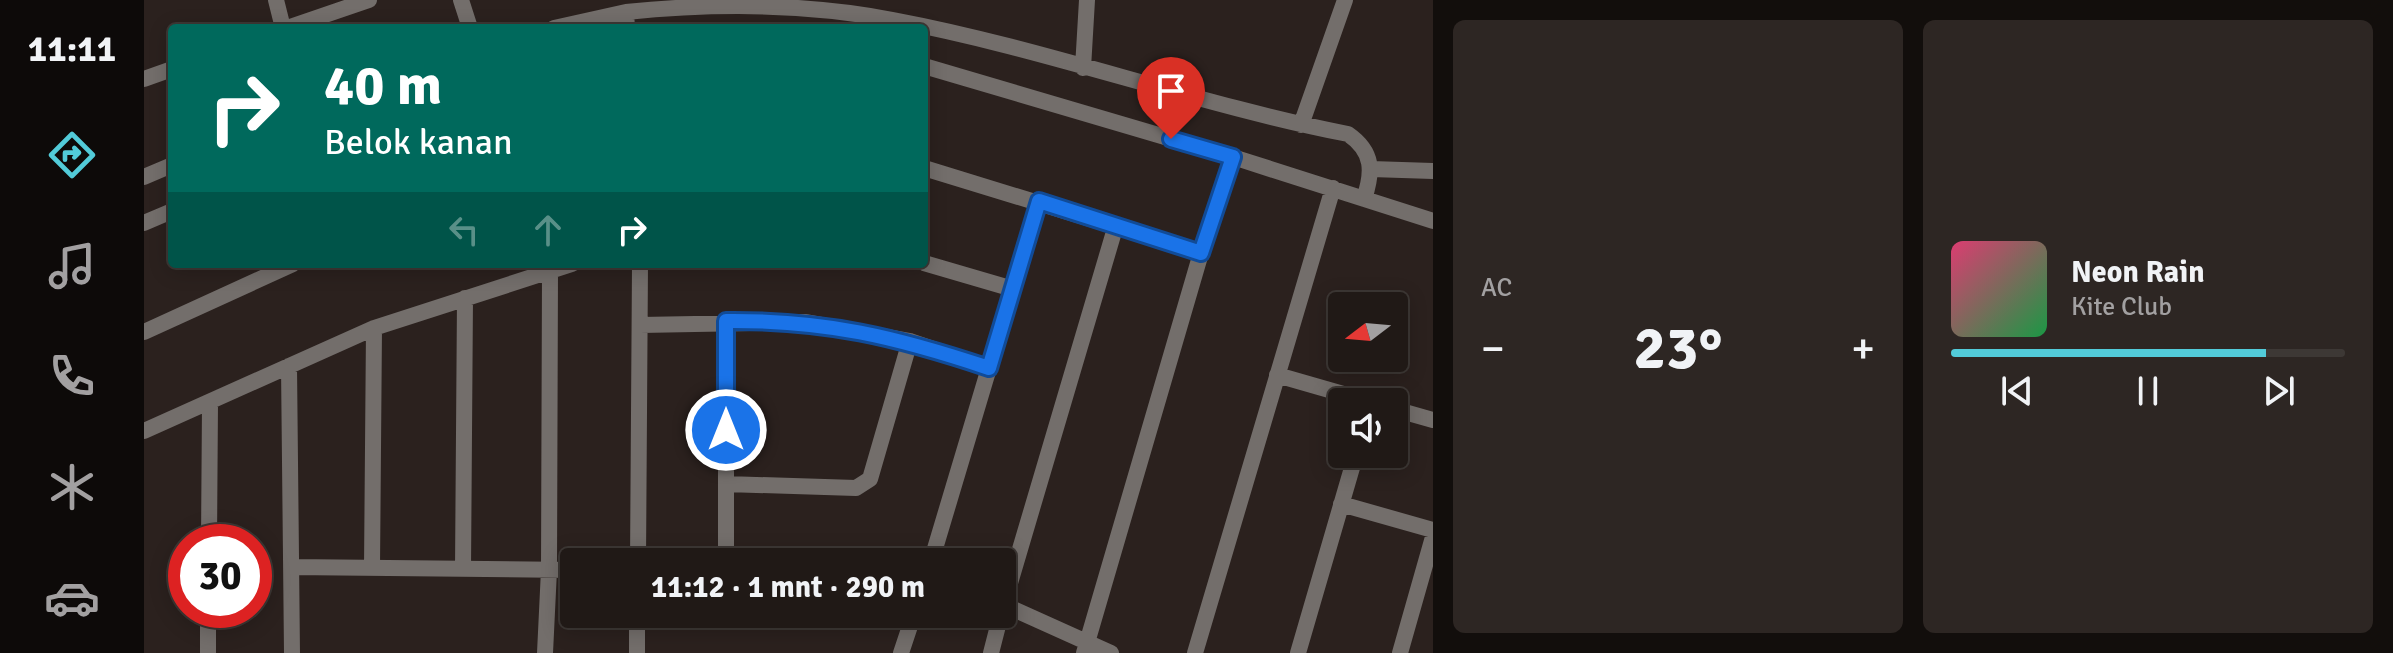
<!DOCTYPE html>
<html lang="id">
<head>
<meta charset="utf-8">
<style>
  body { margin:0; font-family:Signika,sans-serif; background:#2d2623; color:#f1f3f6; height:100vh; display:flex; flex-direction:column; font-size:30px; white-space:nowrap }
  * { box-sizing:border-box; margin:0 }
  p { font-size:26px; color:#a2a0a1 }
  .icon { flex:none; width:44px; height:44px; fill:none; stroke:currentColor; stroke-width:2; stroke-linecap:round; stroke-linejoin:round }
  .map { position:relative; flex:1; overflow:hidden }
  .drawer { display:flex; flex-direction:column; gap:20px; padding:20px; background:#120e0c; width:960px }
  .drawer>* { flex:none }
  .top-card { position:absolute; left:24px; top:24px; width:760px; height:244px; border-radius:8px; box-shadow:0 4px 20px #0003,0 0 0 2px #3d3835; background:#00695c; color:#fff; overflow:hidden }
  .needle { width:52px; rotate:254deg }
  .controls { position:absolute; left:1184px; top:292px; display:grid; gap:16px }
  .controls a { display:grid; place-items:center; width:80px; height:80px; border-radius:8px; background:#201916; box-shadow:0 4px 20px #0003,0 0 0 2px #3d3835; font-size:40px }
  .speed { position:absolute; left:24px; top:524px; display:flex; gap:16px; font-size:40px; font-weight:700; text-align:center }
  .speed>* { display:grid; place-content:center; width:104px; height:104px; border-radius:50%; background:#201916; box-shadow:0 4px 20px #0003,0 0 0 2px #3d3835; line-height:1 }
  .speed .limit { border:12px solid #d22; background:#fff; color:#111 }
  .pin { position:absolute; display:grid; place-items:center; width:68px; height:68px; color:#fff; margin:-82px -34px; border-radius:50% 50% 50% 0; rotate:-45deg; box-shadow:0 0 8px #0007 }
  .pin .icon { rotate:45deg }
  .me { position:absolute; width:88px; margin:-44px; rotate:0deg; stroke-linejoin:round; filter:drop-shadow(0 0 6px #0008) }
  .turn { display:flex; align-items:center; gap:28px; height:168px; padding:0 24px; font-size:36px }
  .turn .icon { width:104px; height:104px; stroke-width:2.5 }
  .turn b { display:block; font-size:56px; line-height:68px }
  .lanes { display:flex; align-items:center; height:76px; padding:0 24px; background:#0003; justify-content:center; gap:40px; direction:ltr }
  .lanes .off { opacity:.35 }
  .big { font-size:60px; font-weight:700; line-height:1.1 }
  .drawer .widget { flex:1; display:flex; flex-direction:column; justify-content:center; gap:12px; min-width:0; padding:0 28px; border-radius:12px; background:#2d2623 }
  .song { display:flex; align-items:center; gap:24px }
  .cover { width:96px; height:96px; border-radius:12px; background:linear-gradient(135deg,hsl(340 70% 55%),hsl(140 70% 35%)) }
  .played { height:8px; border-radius:4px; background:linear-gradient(90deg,#52cbd9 80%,#3d3835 80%) }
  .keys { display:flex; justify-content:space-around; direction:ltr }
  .heat { display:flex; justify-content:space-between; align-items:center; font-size:44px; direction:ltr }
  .drawer .tiles { flex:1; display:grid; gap:20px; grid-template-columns:repeat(2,1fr) }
  .trip { position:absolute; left:416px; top:548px; width:456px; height:80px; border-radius:8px; background:#201916; box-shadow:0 4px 20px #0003,0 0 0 2px #3d3835; font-weight:700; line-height:80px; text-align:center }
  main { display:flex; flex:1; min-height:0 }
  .tabs { display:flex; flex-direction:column; width:144px; justify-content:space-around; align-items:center; background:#0d0a09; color:#a2a0a1 }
  .tabs .icon { width:56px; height:56px }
  .tabs .on { color:#52cbd9 }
  .tabs b { font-size:36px; color:#f1f3f6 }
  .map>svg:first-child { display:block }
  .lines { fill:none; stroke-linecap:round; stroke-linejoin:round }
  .street { stroke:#736e6b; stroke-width:16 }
  .route-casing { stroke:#114b97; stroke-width:20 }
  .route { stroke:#1a73e8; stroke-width:14 }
</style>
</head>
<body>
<main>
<nav class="tabs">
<b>11:11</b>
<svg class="icon on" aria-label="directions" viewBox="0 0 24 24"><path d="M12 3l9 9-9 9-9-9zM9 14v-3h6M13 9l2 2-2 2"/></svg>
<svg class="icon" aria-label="music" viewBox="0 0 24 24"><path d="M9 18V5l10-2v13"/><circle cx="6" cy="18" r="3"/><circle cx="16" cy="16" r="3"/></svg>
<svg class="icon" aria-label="phone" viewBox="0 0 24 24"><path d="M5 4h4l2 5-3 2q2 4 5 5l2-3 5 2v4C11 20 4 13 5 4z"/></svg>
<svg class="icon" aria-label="climate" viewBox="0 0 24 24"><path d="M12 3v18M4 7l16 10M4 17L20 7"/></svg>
<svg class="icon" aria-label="car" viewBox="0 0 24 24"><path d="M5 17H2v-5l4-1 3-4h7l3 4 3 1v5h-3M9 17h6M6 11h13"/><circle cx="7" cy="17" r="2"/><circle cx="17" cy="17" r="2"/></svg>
</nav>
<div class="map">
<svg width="1289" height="653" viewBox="0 0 1289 653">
  <rect width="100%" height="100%" fill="#2b211e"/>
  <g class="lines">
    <path class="street" d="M132 0 139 28
      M317 0 326 28
      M482 12C571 3 661 3 749 20 903 49 1051 104 1204 134 1230 152 1229 172 1220 199
      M143 28 225 0
      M410 28 482 12 483 28
      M780 66 1089 157 1289 221
      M939 68 943 0
      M0 79 28 69
      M1157 125 1201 0
      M780 168 1057 253
      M1227 169 1289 171
      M0 177 28 165
      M0 223 28 211
      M780 263 869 289
      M496 325 662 322 766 341 845 368
      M0 332 149 264
      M145 366 148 653
      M1133 375 1227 402
      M1250 409 1289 420
      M0 431 230 328 428 264
      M582 484 712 488 726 479 766 341
      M1197 504 1289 530
      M65 542 66 403
      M494 562 496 264
      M582 562V321
      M787 562 895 201
      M147 567 430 570
      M228 568 230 328
      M319 569 321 298
      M858 604 967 653
      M858 610 972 225
      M64 653V610
      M401 653 405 570 406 270
      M493 653V614
      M757 653 770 614
      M847 653 857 614
      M940 653 1057 253 1089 157
      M1051 653 1189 188
      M1154 653 1212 454
      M1256 653 1289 537"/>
  </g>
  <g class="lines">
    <g class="route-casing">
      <path id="route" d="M582 430V321C682 320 752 337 845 368L895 201 1057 253 1089 157 1027 139"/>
    </g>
    <use href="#route" class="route"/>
  </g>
</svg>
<div class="controls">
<a><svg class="needle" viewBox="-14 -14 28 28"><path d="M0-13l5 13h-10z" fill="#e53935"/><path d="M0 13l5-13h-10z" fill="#a2a0a1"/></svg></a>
<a><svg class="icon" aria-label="sound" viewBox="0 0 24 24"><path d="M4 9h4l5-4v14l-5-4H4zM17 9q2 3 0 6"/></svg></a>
</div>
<div class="speed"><div class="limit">30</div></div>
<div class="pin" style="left:1027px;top:139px;background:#d93025"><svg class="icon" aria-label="arrive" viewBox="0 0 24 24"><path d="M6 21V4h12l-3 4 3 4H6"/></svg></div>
<svg class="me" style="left:582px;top:430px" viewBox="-20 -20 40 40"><circle r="17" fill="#1a73e8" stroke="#fff" stroke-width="3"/><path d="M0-11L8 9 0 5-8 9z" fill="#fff"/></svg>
<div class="trip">11:12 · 1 mnt · 290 m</div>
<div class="top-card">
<div class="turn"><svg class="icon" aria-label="right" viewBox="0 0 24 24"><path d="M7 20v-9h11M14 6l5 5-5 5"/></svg><div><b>40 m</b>Belok kanan</div></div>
<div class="lanes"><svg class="icon off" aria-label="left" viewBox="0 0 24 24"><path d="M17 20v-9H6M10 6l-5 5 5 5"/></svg><svg class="icon off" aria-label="ahead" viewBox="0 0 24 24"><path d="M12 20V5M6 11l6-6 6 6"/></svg><svg class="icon" aria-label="right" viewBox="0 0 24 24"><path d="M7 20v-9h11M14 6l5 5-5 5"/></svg></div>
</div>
</div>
<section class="drawer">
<div class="tiles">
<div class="widget"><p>AC</p>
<div class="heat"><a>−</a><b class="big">23°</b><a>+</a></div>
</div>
<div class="widget">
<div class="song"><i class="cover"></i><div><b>Neon Rain</b><p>Kite Club</p></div></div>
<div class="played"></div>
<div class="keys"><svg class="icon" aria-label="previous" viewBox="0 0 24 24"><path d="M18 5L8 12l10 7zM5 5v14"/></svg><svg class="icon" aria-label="pause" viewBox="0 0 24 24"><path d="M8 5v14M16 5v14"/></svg><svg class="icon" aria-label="next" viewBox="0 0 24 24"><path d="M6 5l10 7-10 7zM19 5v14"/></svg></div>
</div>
</div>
</section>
</main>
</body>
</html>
